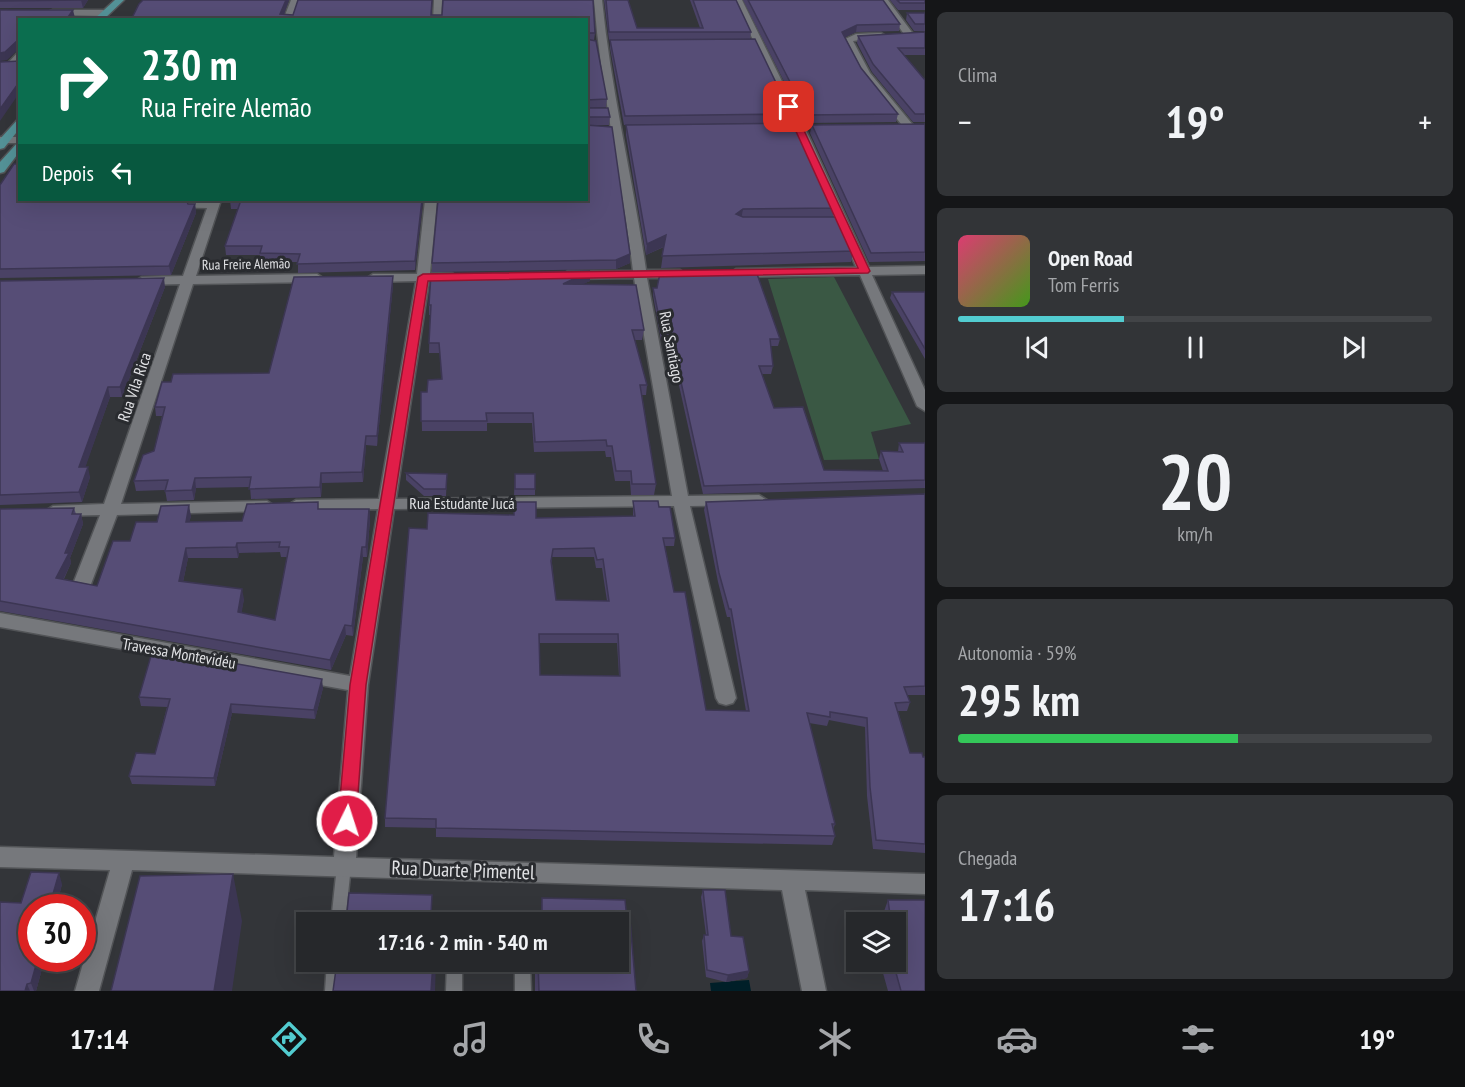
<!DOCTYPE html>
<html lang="pt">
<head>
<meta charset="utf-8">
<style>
  body { margin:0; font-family:"PT Sans Narrow",sans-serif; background:#323437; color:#f1f3f6; height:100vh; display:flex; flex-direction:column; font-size:22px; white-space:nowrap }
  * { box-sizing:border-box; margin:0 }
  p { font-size:20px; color:#a4a6a9 }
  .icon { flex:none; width:33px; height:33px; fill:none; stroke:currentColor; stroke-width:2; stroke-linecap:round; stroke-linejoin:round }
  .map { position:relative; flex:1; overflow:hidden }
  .details { display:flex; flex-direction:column; gap:12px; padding:12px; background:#151618; width:540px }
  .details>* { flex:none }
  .banner { position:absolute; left:18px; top:18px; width:570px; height:183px; border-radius:0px; box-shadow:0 6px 24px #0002,0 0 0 2px #424447; background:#0b6e4f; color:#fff; overflow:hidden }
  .controls { position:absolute; left:846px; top:912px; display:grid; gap:12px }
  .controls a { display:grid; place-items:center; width:60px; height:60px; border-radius:0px; background:#26282b; box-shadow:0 6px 24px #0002,0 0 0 2px #424447; font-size:30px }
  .speed { position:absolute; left:18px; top:894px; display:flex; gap:12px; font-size:30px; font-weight:700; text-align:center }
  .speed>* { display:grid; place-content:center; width:78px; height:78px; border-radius:50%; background:#26282b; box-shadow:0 6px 24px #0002,0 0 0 2px #424447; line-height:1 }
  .speed .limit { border:9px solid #d22; background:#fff; color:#111 }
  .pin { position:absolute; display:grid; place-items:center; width:51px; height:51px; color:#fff; margin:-26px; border-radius:12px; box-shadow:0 3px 9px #0006 }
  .me { position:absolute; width:66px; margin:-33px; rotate:4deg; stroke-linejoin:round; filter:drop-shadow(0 0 4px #0008) }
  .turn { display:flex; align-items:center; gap:21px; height:126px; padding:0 24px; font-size:27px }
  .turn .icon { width:78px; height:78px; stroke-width:2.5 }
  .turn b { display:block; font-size:42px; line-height:51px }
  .then { display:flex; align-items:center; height:57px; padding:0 24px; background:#0003; gap:12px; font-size:22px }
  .big { font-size:45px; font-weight:700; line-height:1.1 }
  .details .tile { flex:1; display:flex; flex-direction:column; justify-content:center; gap:9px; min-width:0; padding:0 21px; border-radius:9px; background:#323437 }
  .details .dial { align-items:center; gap:0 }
  .dial b { font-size:78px; line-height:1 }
  .song { display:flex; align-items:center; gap:18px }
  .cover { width:72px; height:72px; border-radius:9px; background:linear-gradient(135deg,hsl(340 70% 55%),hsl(100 70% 35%)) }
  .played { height:6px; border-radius:3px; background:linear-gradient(90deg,#52ccd0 35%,#424447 35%) }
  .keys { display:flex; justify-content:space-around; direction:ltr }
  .heat { display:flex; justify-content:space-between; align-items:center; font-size:33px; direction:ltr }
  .charge { height:9px; border-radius:4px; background:linear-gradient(90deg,#34c759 59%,#424447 0) }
  .trip { position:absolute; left:296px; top:912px; width:333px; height:60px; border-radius:0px; background:#26282b; box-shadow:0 6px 24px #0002,0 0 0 2px #424447; font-weight:700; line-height:60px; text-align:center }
  .dock { display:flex; height:96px; justify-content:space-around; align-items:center; background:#0f1011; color:#a4a6a9 }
  .dock .icon { width:42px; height:42px }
  .dock .on { color:#52ccd0 }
  .dock b { font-size:27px; color:#f1f3f6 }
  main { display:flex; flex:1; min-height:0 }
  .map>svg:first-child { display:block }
  .green { fill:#3a5844 }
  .water { fill:#001f28 }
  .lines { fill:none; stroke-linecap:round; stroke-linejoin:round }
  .service-casing { stroke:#525457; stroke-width:3 }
  .minor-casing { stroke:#525457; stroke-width:3 }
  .primary-casing { stroke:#525457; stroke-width:3 }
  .service { fill:#76787c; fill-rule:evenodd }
  .minor { fill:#76787c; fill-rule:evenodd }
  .primary { fill:#549398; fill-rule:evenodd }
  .wall { fill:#4a4265; fill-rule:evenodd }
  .shaded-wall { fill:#3c3653 }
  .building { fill:#564d76; stroke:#3c3653; stroke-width:1.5; fill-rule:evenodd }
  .route { fill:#e11d48; stroke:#92132f; stroke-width:1.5 }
  .labels { text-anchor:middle; stroke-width:6; stroke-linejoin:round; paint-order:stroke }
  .far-street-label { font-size:14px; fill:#e1e2e5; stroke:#292b2f }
  .street-label { font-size:16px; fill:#e1e2e5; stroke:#292b2f }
  .near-street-label { font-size:20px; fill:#e1e2e5; stroke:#292b2f }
</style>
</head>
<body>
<main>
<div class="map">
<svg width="925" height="991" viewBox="0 0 925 991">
  <rect width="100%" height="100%" fill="#333539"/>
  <path class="green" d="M834 277 911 424 871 432 879 459 824 460 768 279Z"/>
  <path class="water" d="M749 980 751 991H711L710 983Z"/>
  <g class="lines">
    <g class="service-casing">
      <path id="service" d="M20 50V56L10 67H6V65Z
        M344 860 349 862 351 866 345 922H331L337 866 339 862Z
        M327 962H342L341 991H325Z
        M447 962H462V991H446Z
        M515 962H530L531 991H515Z"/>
    </g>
    <g class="minor-casing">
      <path id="minor" d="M291 0H299L292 20H283Z
        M434 0H442L441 20H433Z
        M594 0H602C611 91 633 180 646 270H680L686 274 680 278H647L688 496 759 495 767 500 759 505 690 506 736 698 733 703 726 705 719 703 716 698 674 506 394 509 368 685 356 858 925 874V894L805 890 826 991H802L782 890 132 870 99 991H75L110 870 0 867V847L334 857 348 690 0 627V613L350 676 378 509 296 510 288 505 296 500 379 499 416 281 373 282 367 278 373 274H417L425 200H437L430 273H452L458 277 452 281H429L396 499 672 496 634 278 568 279 562 275 568 271H633C622 180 601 91 594 0Z
        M734 0H742L805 128 869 267 925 266V274L872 275 925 390V411L917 406 860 275 736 277 730 273 736 269 856 267 795 128Z
        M880 0H888L914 35 912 37H906Z
        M53 10H103L107 13 103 16 50 15V11Z
        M856 34 881 33 886 36 853 41 870 73 913 125V129H905L863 76 843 40Z
        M0 137H20V143H0Z
        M167 200H221L196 276 317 274 323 278 317 282 193 284 121 504 267 501 275 506 267 511 117 515 91 584 88 588H76L73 584 100 515 53 516 45 511 53 506 104 504 180 284 142 285 135 281 142 277 183 276 207 208 163 207V201Z"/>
    </g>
    <g class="primary-casing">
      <path id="primary" d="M115 0H124L103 20H93Z
        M20 117V128L4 148 0 149V139Z
        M20 140V151L4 172 0 173V162Z"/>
    </g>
    <use href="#service" class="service"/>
    <use href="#minor" class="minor"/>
    <use href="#primary" class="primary"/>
  </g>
  <path class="wall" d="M0 0H88L83 8H0Z
    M143 0H289L284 14 293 15 298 0H432V15H442L443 0H593L595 33 594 40H591L596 41 607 99 606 107 586 108V20H131L139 4Z
    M604 0H628L637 28H700L690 0H736L751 32 750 39 609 40Z
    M743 0H883L900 24 899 31 856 32 845 37 861 68 898 114 896 122 805 123Z
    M890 0H925V10H898Z
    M907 13H925V31H914L906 20Z
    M925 32V55H904L925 80V122H913L872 72 857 43 858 36Z
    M610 40 791 114 789 123 624 125 610 48Z
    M586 108 610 117 609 125H586Z
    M925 124V261L869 262 810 133 812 125Z
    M626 125 834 208 833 217 854 251 851 262 661 268 664 247 646 255 626 135Z
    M0 185 20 200 195 204 196 213 171 275 0 278Z
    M230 200H423L415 270 298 273V262H261L260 255H226L225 246 238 209H231Z
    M630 254V263L616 269 432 272V263Z
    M590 271V281L582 284 644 330 642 340H635L647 385 646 395H642L656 484 654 495H631L630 481H615L611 457H606L605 451 534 452 532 423H487V431H422L421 392H427L441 379 440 353H429L430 315H429V305Z
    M0 281 165 287 122 397H110L85 467 90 477 82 502 0 505Z
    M393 285 377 446 366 445 363 482 322 483 321 497 251 499 250 487 196 488 194 500 167 501 165 490 136 491 134 481 154 451 162 416H156L155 407 171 382 269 373Z
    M653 288 780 339 778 346H770L773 366 771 374H762L774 408 824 470 883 471 879 459 881 451 898 452 899 443H925V488L703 494 669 340H661L653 295Z
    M892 292H925V359L890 298Z
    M406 473 447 474 446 496H424L406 480Z
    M515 474 535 489V495H514Z
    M925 494V695H907L910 702 907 711H898L910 753 925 757V853L873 849 867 796 865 727 829 720 827 726 809 723 835 824 833 830 835 836 832 845 436 837V828L385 827V818L427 529 536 518 633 516V501L659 507 675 538 674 546H665L674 592 706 710 746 711 730 617H727L718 582 704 510 706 502ZM552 557H594L596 568H602L607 601 556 600 552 563ZM540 643H617L619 676 540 675Z
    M74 508 76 514H81L83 524 70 558 71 563 64 579 97 586 130 541 157 522 191 516 189 522 242 521 319 509H369L370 519 367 557H363L353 636 346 635 331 670 0 611V509ZM280 552 281 557H287L275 620 241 613 244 599 183 582 188 558H238L239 553Z
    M323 688 315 719 232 713 215 786 132 784 129 776 155 754 167 707 141 706 139 697Z
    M62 884 56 908H32V958H45L36 991H0L21 903Z
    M703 890 731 936 749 971 747 978 726 982 706 977 702 941 704 935H706L701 897Z
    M542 898 627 920 636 991H535V962H618L541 918Z
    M888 900 925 991H888L881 966 883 962H896V922H881V920Z"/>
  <path class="shaded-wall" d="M81 0H88L83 8Z
    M286 0H289L282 20 280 14Z
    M73 10 75 18 74 20H66Z
    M857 25 856 32 841 39 842 32Z
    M18 40 20 48 7 60 0 61V53Z
    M20 81V92L0 121V109Z
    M422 200H425H423L415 270V261Z
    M195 204 196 213 171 275 169 266Z
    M743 209 741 220 736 214Z
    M666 235 665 246 646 255 647 244Z
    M630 254V263L616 269V260Z
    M590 271V281L562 294 563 284Z
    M393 276V285L377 446V436Z
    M164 278 165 287 122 397 120 387Z
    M108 387 110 397 82 477 79 467Z
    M366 436V445L363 482 362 472Z
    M88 467 90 477 82 502 79 492Z
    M321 473 322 483 321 497 320 487Z
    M195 478 196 488 194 500 192 490Z
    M189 505 191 516 187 532 186 522Z
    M369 509 370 519 367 557 366 547Z
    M81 514 83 524 70 558 71 563 59 588 56 578Z
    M237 543 239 553 238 558 236 547Z
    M362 547 363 557 353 636 352 626Z
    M186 548 188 558 181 591 179 581Z
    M242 589 244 599 240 623 238 612Z
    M345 625 346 635 331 670 330 660Z
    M322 679 323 688 315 719 314 710Z
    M231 704 232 713 215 786 214 778Z
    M59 873 62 884 56 908H49Z
    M233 874 242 921 232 991H214Z
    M38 958H45L36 991H34L31 983Z
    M433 962H436L435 991H431Z
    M749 971 747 978 726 982 728 975Z
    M27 984 30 991H25Z"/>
  <path class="building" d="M0 0H81L0 1Z
    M143 0H286L280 14 293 15 298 0H432L431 15H442L443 0H593L595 33H586V20H131L139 4Z
    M606 0H628L637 28H703L693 0H736L751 32H609Z
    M748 0H883L900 24 857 25 842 32 861 68 898 114 807 115Z
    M897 0H925V3H900Z
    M0 10H73L66 20H20V44L18 40 5 52 0 53Z
    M907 13H925V24H915Z
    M925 32V48H898L925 80V114H915L873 64 858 36Z
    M586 39 596 41 607 99 586 100Z
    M755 39 791 114 625 116 610 40Z
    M20 61V81L0 109V62Z
    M586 108H608L610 117H586Z
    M796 123 834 208 743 209 736 214 743 217H838L854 251 662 256 666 235 647 244 626 125Z
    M925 124V252L871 253 812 125Z
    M586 125 612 127 630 254 616 260 432 263 438 200H586Z
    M14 164H20V200H186L188 204H195L169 266 0 269V185Z
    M230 200H422L415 261 297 264 300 254 260 253 262 246H225L241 200Z
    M590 271 563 284 636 285 644 330H632L647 385H640L656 484H632L631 471H616L612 446H607L606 440 535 442 533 413H486L487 421H421V392H427L428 380 442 379 439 343H429L431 305H429L431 274Z
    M756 271 780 339H770L773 366H759L774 408 803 407 824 470 888 471 881 451 903 452 899 443H925V480L704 486 670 332H662L653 288H657L660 273Z
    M393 276 377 436H366L362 472 321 473 320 487 249 489 251 477 195 478 192 490 165 491 168 480 134 481 143 455 154 451 165 407H155L162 382H171L173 374 269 373 294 277Z
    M164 278 120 387H108L79 467H88L79 492 0 495V281Z
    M892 292H925V349Z
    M406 473 447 474 446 489H424Z
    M515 474H535V489H515Z
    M925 494V686L904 687 910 702 895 703 910 753H922L923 757H925V844L876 840 870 787 867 718 830 712V717L807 713 835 824H832L835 836 436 828V819L385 818 409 528 427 529 428 513 514 515V502H536V518L635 516 633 501H658L659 507H670L675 538H663L674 592H685L706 710 749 711 731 609H729L719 573 706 502ZM594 548 597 560 603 559 609 601 556 600 551 561 553 549ZM539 634H618L620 676 540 675Z
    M318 502V509H369L366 547H362L352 626 345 625 330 660 0 601V509L74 508 72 514H81L65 553H69L56 578 97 586 113 541H130L136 522H157L161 506 189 505 186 522 242 521 247 504ZM280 542 279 547H289L275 620 238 612 242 589 179 581 186 548 236 547 237 543Z
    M153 649 322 679 314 710 231 704 214 778 129 776 136 753 155 754 170 699 139 697Z
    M31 872 59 873 49 908H32V958H38L31 983 27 984 25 991H0V902L21 903Z
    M233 874 214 991H111L140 876Z
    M703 890H725L731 936 743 937 749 971 728 975 707 970 704 935H708Z
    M349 893 432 895 431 914H435L434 922H342L343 912H347Z
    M542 898 625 900 627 920H630L636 991H539L538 962H618V922H538V918H542Z
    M888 900H925V991H901L893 962H896V922H891Z
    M337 962H433L431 991H333Z"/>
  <path class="route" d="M789 105 793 107 870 271 868 273 428 281 366 685 356 821 354 826 347 828 341 826 338 821 350 685 418 277 423 274 858 268 785 107Z"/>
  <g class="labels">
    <g class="far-street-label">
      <text transform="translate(246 264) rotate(-1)" y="5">Rua Freire Alemão</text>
    </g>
    <g class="street-label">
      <text transform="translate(672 347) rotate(79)" y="6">Rua Santiago</text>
      <text transform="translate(134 387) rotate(-71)" y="6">Rua Vila Rica</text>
      <text x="462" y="509">Rua Estudante Jucá</text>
      <text transform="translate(179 653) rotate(10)" y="6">Travessa Montevidéu</text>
    </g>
    <g class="near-street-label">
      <text transform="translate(463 870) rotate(2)" y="7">Rua Duarte Pimentel</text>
    </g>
  </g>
</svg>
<div class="controls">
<a><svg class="icon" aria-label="layers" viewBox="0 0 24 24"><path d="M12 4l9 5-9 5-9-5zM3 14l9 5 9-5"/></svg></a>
</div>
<div class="speed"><div class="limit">30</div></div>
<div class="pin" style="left:789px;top:107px;background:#d93025"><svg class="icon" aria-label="arrive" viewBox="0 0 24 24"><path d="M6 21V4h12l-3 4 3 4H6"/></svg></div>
<svg class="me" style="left:347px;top:821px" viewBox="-20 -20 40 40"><circle r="17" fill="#e11d48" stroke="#fff" stroke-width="3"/><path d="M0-11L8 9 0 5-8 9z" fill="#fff"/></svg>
<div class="trip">17:16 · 2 min · 540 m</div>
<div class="banner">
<div class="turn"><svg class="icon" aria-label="right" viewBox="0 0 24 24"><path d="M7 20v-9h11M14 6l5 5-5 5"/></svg><div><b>230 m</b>Rua Freire Alemão</div></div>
<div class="then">Depois<svg class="icon" aria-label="left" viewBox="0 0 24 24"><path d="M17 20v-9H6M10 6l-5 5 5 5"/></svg></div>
</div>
</div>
<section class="details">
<div class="tile"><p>Clima</p>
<div class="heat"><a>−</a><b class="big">19°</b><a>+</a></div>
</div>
<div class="tile">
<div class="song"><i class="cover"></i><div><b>Open Road</b><p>Tom Ferris</p></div></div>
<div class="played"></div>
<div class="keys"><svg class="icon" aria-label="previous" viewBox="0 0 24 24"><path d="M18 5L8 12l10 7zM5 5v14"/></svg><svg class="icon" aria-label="pause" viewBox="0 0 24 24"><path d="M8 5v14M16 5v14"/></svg><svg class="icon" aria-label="next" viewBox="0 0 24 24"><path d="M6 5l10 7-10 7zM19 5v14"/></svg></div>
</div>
<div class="tile dial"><b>20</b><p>km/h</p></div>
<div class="tile"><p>Autonomia · 59%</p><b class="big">295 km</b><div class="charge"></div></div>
<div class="tile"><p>Chegada</p><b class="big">17:16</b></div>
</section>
</main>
<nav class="dock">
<b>17:14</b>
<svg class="icon on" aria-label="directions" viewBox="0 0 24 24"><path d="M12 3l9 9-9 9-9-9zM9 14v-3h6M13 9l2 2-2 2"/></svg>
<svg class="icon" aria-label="music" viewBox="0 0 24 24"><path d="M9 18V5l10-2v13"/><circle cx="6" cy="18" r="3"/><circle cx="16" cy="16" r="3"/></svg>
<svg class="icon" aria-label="phone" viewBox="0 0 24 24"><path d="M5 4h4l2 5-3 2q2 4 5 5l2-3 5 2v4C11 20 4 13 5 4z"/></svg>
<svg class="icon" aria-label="climate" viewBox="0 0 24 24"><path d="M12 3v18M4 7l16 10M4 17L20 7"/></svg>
<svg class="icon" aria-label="car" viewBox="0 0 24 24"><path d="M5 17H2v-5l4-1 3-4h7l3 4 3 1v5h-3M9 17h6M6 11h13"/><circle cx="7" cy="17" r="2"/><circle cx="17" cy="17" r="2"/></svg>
<svg class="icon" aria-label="filters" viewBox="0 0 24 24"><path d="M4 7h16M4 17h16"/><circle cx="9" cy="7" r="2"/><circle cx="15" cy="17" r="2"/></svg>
<b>19°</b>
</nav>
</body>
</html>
